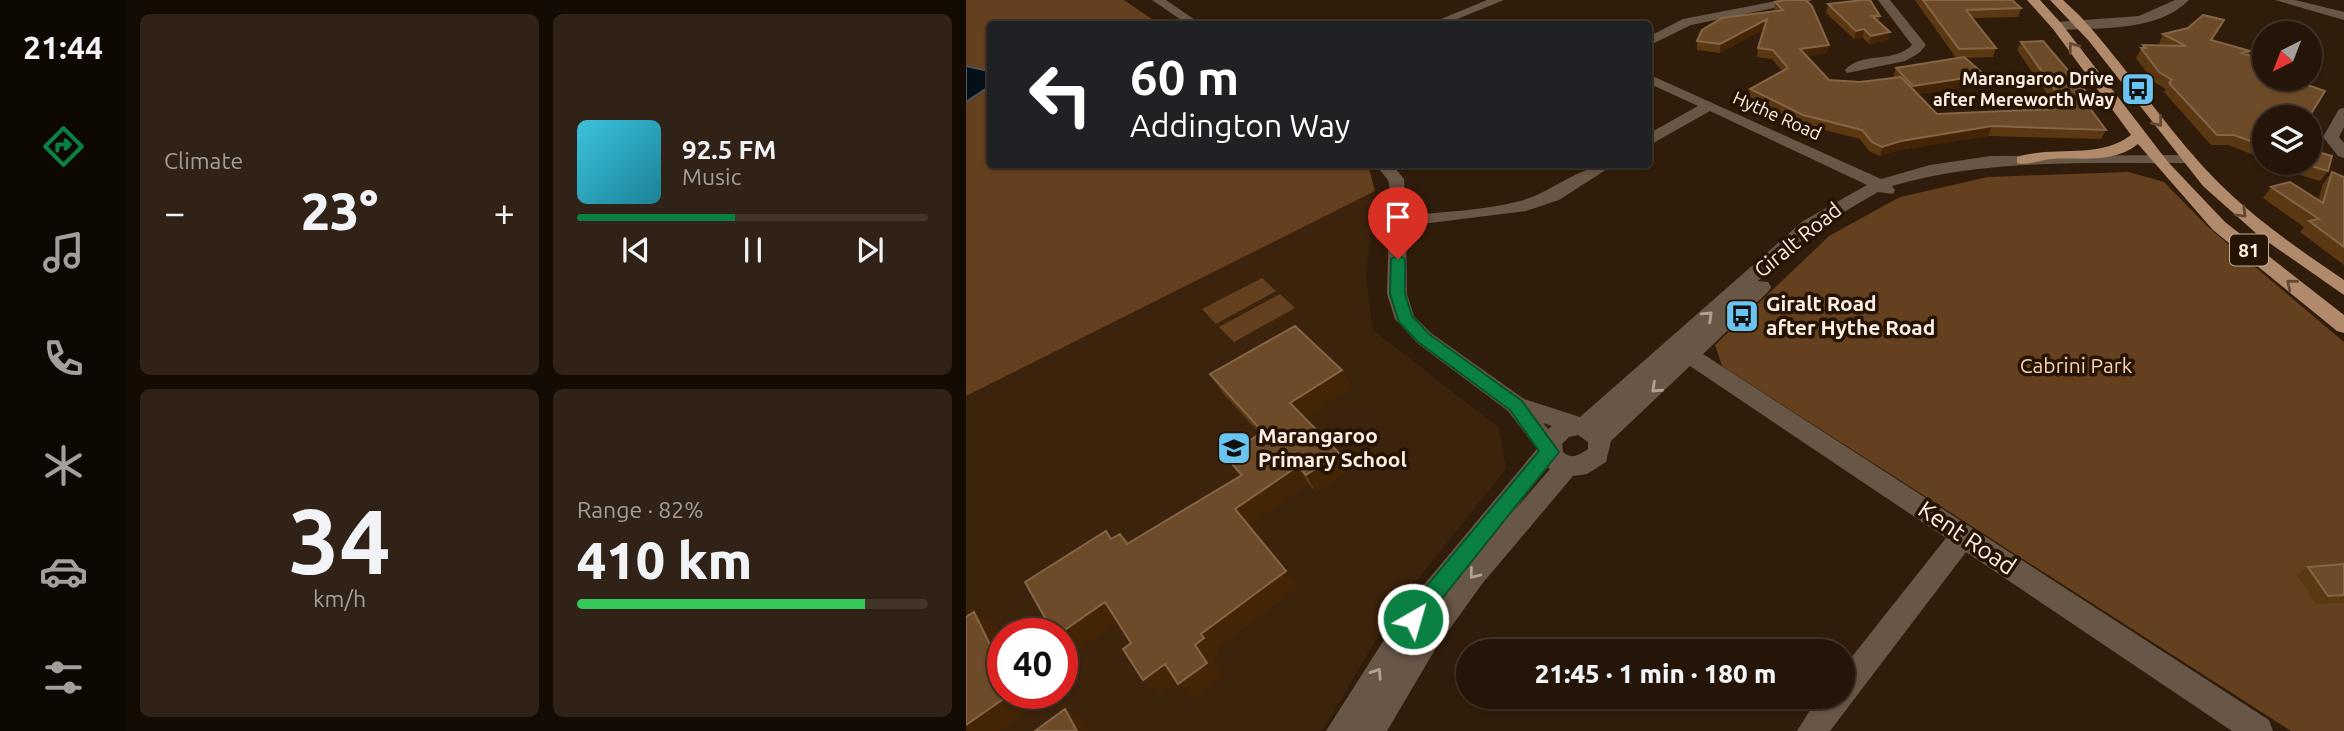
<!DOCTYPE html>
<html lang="en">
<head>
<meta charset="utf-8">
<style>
  body { margin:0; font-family:Ubuntu,sans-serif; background:#302216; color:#f1f3f6; height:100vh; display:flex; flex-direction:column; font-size:26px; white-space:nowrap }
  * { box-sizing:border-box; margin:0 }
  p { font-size:23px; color:#a39f9c }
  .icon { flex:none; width:38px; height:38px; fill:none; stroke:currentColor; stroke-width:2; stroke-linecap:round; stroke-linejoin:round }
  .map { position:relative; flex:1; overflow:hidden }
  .panel { display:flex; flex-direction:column; gap:14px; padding:14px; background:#140c04; width:840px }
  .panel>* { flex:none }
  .top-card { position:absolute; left:21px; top:21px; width:665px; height:147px; border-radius:7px; box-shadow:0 2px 5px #0004,0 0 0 2px #413429; background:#202124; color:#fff; overflow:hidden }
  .needle { width:46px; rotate:222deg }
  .buttons { position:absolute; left:1286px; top:21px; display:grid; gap:14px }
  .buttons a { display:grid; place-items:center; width:70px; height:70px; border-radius:50%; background:#241508; box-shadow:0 2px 5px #0004,0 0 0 2px #413429; font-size:35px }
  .speed { position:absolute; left:21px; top:618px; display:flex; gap:14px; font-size:35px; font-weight:700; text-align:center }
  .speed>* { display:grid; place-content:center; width:91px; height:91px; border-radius:50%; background:#241508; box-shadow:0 2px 5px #0004,0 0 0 2px #413429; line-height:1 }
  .speed .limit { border:10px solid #d22; background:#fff; color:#111 }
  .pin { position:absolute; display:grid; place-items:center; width:60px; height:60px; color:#fff; margin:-72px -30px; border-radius:50% 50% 50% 0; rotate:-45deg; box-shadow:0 0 7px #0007 }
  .pin .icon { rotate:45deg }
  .me { position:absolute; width:77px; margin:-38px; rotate:38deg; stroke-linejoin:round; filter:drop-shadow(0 0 5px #0008) }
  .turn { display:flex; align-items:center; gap:24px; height:147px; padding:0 28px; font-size:32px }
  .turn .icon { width:91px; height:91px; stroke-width:2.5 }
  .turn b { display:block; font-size:49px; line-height:60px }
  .big { font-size:52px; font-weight:800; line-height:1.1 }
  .panel .tile { flex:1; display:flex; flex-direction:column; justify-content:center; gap:10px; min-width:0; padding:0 24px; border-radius:10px; background:#302216 }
  .panel .dial { align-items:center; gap:0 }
  .dial b { font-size:91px; line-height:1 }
  .song { display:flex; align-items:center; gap:21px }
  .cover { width:84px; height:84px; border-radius:10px; background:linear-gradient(135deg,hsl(190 70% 55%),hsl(190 70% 35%)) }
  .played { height:7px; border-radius:4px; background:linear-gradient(90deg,#0b8043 45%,#413429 45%) }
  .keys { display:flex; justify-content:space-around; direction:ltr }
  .heat { display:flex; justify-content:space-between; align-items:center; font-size:38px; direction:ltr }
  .charge { height:10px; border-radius:5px; background:linear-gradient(90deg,#34c759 82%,#413429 0) }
  .panel .tiles { flex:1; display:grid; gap:14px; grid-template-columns:repeat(2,1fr) }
  .trip { position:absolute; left:490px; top:639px; width:399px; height:70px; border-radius:35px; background:#241508; box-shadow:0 2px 5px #0004,0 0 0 2px #413429; font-weight:800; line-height:70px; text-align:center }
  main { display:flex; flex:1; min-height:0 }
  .menu { display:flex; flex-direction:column; width:126px; justify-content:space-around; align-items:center; background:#0e0803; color:#a39f9c }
  .menu .icon { width:49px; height:49px }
  .menu .selected { color:#0b8043 }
  .menu b { font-size:32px; color:#f1f3f6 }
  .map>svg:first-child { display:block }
  .built { fill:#3c230c; fill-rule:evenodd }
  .green { fill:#65401e }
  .water { fill:#021019; stroke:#4d5356; stroke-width:2 }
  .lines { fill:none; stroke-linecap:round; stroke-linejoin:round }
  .minor { fill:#685647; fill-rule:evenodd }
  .major { fill:#b08a6b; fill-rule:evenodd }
  .wall { fill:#5c3812 }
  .shaded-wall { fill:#432405 }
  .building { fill:#6d4b28; stroke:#846546; stroke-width:2 }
  .oneway { stroke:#644932 }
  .oneway2 { stroke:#b2a296 }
  .route { fill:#0b8043; stroke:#07532c; stroke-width:2 }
  .labels { text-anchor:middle; stroke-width:7; stroke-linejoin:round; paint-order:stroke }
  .far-poi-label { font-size:18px; font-weight:bold; fill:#fdefe4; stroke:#251303; text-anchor:end }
  .far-street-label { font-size:18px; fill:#fdefe4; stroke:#251303 }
  .shield { fill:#251303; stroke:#bcada0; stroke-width:2 }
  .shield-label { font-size:19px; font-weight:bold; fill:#fdefe4 }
  .street-label { font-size:21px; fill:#fdefe4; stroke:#251303 }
  .poi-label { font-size:21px; font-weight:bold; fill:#fdefe4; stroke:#251303; text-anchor:start }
  .park-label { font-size:21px; fill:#fbd2b2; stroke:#251303 }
  .near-street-label { font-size:24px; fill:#fdefe4; stroke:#251303 }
</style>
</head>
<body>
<main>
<nav class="menu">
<b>21:44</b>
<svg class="icon selected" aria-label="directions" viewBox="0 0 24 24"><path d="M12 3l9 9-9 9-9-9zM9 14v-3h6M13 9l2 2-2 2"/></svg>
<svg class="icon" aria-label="music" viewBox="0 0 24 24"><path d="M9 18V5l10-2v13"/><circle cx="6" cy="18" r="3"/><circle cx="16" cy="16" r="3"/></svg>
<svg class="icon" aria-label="phone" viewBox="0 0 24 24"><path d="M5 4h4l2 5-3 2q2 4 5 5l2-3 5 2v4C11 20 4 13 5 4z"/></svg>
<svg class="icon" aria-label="climate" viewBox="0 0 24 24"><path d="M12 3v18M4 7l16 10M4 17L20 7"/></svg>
<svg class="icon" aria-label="car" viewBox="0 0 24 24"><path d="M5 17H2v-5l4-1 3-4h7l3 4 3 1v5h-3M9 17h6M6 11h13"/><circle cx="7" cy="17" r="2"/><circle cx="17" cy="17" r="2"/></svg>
<svg class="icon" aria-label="filters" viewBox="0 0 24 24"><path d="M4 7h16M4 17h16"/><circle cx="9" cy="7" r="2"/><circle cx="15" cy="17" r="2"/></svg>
</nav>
<section class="panel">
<div class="tiles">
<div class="tile"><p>Climate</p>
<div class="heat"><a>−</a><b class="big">23°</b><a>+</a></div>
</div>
<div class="tile">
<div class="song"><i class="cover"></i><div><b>92.5 FM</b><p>Music</p></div></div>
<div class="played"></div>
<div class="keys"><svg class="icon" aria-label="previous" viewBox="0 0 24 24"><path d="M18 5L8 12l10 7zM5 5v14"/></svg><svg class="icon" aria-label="pause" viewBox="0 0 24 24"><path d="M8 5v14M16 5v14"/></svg><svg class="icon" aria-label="next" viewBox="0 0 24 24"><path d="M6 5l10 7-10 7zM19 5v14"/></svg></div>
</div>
<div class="tile dial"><b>34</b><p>km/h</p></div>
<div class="tile"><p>Range · 82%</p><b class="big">410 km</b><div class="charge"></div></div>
</div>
</section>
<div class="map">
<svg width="1378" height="731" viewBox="0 0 1378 731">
  <rect width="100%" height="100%" fill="#301c0a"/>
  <path class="built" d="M409 191 400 277 407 330 533 428 540 469 429 608 356 731H0V396ZM37 634H96V693H37Z"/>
  <path class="green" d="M0 0H158L193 24H24V164L402 165 409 191 0 396Z
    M1163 172 1198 182 1242 227 1378 342V731H1325L756 366 749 345 863 236 934 197 1022 177Z
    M296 278 310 291 250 324 236 309Z
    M314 294 329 308 268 342 253 327Z"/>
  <path class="water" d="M0 66 22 71 24 86 0 102Z"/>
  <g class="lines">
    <path class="minor" d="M186 0H200L235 24H221Z
      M521 0H538L479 24H463Z
      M815 0H847L725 25 682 46V37L717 19Z
      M912 0H924L960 45 953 53 939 61 881 73 879 70C896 51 927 64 946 45Z
      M1209 0H1223C1192 32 1132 28 1091 30L1085 26 1091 22 1173 16Z
      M1309 0H1329L1378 12V20Z
      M682 74 915 179 964 165 1024 156 1228 155V161L1222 163C1123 164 1022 158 926 186L929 190 927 194 912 192 849 229 792 281 802 282 805 287 802 292 737 354 1303 720 1307 731H1266L1000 552 864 731H831L853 696H877V668L980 538 724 366 645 441 640 462 621 474 607 476 516 584 470 648 421 731H360L437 610 571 449 542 411 451 343 429 319 421 294 424 189 422 180 409 164H426L438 179 440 216C477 211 518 211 554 201 588 192 614 164 649 164L593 200 560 211 440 226 441 294 448 316 465 333 558 399 614 417 837 221 901 185 744 111 682 146V134L732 106 682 83ZM577 423 586 426 582 429ZM612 435 622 442V449C612 455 607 460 597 452L596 444 603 437ZM582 467 584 469 548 511 578 471Z
      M1378 108V127L1373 137 1378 143V158L1372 156 1357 137 1373 109Z"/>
    <path class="major" d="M1061 0H1074L1095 23 1202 162 1259 222 1378 315V333L1371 331 1247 230 1172 144C1147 164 1115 157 1085 159 1073 160 1062 166 1051 163V157C1089 145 1133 160 1165 135L1087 29Z
      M1084 0H1097L1114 16C1161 67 1199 127 1247 177 1286 217 1332 249 1378 280V295L1292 235 1237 186 1123 41Z"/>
  </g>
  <path class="wall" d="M949 0H1046L1055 8 1052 17 1006 18 1030 48 1027 57 999 58 1016 84 952 94 971 114 1078 109 1077 107 1081 98H1084L1051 50 1055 42 1123 95 1119 103 1140 130 1135 139 1022 136 933 150 914 156 903 151 894 139 835 124 783 98 784 89 816 71 806 59 791 57 792 48 798 29 754 53 731 50V41L808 11 809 2 861 53 841 56 863 80 894 82 928 78 927 77 930 68 990 58Z
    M862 4 914 16 912 22 924 32 922 40 903 44 897 38 888 39 860 13Z
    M1258 20 1246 40 1284 51 1282 55 1298 117V159L1262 145H1245L1198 92 1200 89 1188 82 1170 58 1177 45 1197 46 1193 44 1197 34Z
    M1309 163H1344L1362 171 1354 181 1318 170 1319 167Z
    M1366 172 1378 177V265L1334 232 1338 227 1297 198 1305 187 1352 200 1357 184Z
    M376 370 385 388 338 418 382 470 350 492 342 483 282 525 332 586 250 648 253 652 245 659 256 676 229 697 210 681 195 693 177 680 165 643 151 621 110 650 147 538 154 534 164 543 274 476 259 456 294 434 256 392 244 374Z
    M1378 564V603L1350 604 1331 575 1342 567Z"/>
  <path class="shaded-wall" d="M801 19 800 28 754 53V44Z
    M898 29 897 38 888 39 890 31Z
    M924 32 922 40 903 44 905 36Z
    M863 45 861 53 833 58 834 49Z
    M1019 75 1016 84 944 96 947 86Z
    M1026 126 1022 136 933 150 914 156 916 147 935 141Z
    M376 370 385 388 334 421 324 403Z
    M373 453 382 470 350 492 340 475Z
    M332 466 342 483 282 525 269 509Z
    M320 571 332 586 250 648 253 652 245 659 256 676 229 697 212 684 229 645 235 634Z
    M139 602 157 617 110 650 96 640V634H93Z
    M8 612 31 628 37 639V671Z
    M199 664 216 677 195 693 177 680Z
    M46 693H65L71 705 34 731H0V725Z
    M99 709 116 719 122 731H111Z"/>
  <path class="building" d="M820 0H840L846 6 863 45 834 49 863 80 894 82 935 77 971 114 1088 109 1081 98 1094 97 1055 42 1077 41 1123 95H1114L1140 130 1026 126 935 141 916 147 906 142 896 130 837 115 784 89 822 68 807 50 792 48 801 19 754 44 731 41 736 30 756 18 817 10 809 2Z
    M897 0H904L914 16H906L924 32 905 36 898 29 890 31 862 4Z
    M957 0H1046L1055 8 1000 10 1030 48 993 49Z
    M1237 15 1258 20 1245 40 1284 51 1276 53 1298 60V79H1328L1327 80 1359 91 1343 117H1298V146L1268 135H1251L1203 83 1206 80 1193 72 1175 48H1180L1177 45 1220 46 1197 34 1222 28Z
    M998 57 1019 75 947 86 930 68Z
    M1344 150 1366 156 1362 171 1335 163H1344Z
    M1366 172 1378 177V247L1343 221 1353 219 1305 187 1324 182 1357 203Z
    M329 326 376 370 324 403 373 453 340 475 332 466 269 509 320 571 235 634 238 638 229 645 241 663 212 684 199 664 177 680 157 649 165 643 139 602 93 634H88L59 582 140 531 145 539 154 534 161 544 276 475 259 456 297 432 244 374Z
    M1378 564V595L1362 596 1342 567Z
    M8 612 37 671V693H46L0 725V617Z
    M99 709 111 731H69Z"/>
  <defs><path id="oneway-chevron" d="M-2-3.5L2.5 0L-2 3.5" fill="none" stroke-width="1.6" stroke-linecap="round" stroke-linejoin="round" transform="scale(1.75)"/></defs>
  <g class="oneway">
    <use href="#oneway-chevron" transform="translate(1107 47) rotate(-127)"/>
    <use href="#oneway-chevron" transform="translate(1192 122) rotate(51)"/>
    <use href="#oneway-chevron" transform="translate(1276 213) rotate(44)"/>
    <use href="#oneway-chevron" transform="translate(1325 284) rotate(-141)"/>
  </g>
  <g class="oneway2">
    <use href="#oneway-chevron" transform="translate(742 316) rotate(-43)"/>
    <use href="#oneway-chevron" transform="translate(690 388) rotate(137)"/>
    <use href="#oneway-chevron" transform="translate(508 574) rotate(128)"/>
    <use href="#oneway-chevron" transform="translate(411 673) rotate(-57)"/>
  </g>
  <path class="route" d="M432 255 439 259V294L446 316 463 334 556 401 593 452 454 626 447 629 439 626 436 619 439 612 573 451 544 410 452 342 433 322 424 294 425 259Z"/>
  <defs>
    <g id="bus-square" transform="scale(1.75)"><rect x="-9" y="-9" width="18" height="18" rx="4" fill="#6bc3f2" stroke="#251303"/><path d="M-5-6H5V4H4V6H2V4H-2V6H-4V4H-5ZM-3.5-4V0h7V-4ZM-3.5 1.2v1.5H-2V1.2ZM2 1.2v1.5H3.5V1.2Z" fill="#111"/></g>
    <g id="school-square" transform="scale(1.75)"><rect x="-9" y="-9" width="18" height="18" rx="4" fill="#6bc3f2" stroke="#251303"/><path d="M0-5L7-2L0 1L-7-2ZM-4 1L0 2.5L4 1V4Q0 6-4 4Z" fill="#111"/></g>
  </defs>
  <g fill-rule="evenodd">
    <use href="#bus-square" x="1172" y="89"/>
    <use href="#bus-square" x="776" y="316"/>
    <use href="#school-square" x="268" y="448"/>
  </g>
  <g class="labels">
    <g class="far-poi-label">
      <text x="1148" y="85">Marangaroo Drive<tspan x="1148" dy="21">after Mereworth Way</tspan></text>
    </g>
    <g class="far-street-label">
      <text transform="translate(811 116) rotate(24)" y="6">Hythe Road</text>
    </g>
    <rect class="shield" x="1264" y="234.5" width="38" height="31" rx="5"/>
    <g class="shield-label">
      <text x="1283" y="257">81</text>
    </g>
    <g class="street-label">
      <text transform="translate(832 240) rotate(-39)" y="7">Giralt Road</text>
    </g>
    <g class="poi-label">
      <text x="800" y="311">Giralt Road<tspan x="800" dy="24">after Hythe Road</tspan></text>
      <text x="292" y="443">Marangaroo<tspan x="292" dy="24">Primary School</tspan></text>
    </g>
    <g class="park-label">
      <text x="1110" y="373">Cabrini Park</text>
    </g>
    <g class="near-street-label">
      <text transform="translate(1001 538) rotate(34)" y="8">Kent Road</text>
    </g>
  </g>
</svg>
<div class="buttons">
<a><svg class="needle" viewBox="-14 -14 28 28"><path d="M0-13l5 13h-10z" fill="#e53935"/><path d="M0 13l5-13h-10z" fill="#a39f9c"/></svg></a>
<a><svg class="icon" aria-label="layers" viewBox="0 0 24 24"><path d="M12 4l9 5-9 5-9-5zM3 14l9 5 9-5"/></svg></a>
</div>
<div class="speed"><div class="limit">40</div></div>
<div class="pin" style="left:432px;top:259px;background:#d93025"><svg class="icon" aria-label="arrive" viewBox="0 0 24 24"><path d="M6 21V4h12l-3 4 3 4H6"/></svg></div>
<svg class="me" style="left:447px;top:619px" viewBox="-20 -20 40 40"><circle r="17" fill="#0b8043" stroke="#fff" stroke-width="3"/><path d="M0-11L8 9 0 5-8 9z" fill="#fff"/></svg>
<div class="trip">21:45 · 1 min · 180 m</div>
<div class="top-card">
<div class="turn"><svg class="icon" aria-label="left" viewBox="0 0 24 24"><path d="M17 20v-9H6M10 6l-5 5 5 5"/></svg><div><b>60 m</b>Addington Way</div></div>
</div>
</div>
</main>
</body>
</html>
